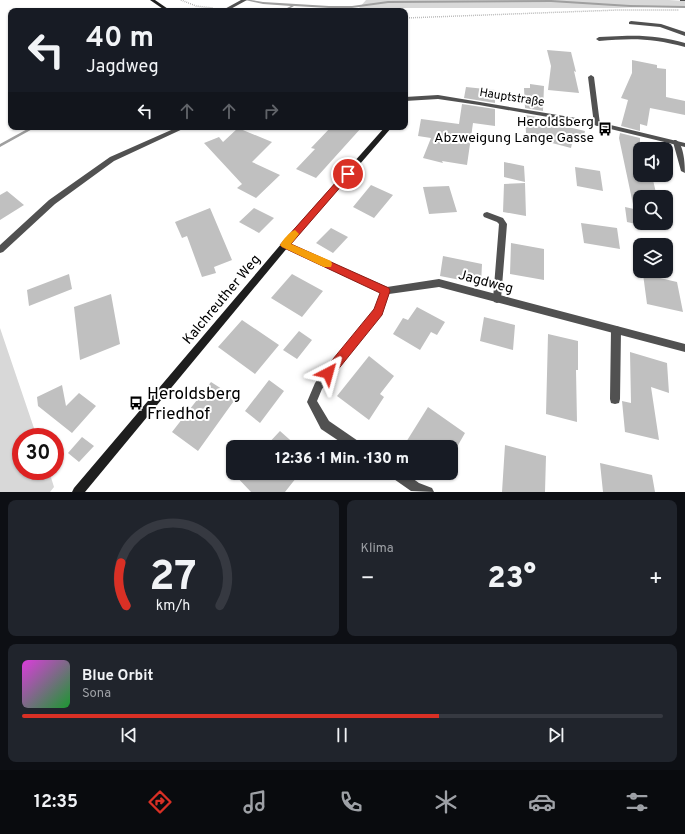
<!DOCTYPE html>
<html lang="de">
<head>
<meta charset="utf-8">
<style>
  body { margin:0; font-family:Overpass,sans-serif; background:#20242c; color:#f1f3f6; height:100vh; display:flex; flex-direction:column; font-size:15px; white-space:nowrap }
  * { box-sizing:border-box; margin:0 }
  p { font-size:13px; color:#9ea1a6 }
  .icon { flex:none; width:22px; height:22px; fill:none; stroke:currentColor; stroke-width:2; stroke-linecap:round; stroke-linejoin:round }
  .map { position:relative; height:492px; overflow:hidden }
  .side { display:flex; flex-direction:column; gap:8px; padding:8px; background:#0d0f14; flex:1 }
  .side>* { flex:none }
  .hud { position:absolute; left:8px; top:8px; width:400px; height:122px; border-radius:8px; box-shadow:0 1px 3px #0004; background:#171b24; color:#f1f3f6; overflow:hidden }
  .tools { position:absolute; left:633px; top:142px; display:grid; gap:8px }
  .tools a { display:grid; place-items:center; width:40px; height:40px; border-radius:8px; background:#171b24; box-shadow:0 1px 3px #0004; font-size:20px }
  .speed { position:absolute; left:12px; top:428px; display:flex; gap:8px; font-size:20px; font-weight:700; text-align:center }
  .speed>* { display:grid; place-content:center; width:52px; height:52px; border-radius:50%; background:#171b24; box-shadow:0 1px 3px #0004; line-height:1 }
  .speed .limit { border:6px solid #d22; background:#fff; color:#111 }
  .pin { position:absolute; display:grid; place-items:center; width:34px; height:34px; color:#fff; margin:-17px; border:2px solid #fff; border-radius:50%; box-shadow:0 1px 4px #0007 }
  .me { position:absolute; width:44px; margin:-22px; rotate:39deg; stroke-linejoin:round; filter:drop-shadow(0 0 3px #0008) }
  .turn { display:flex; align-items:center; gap:14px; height:84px; padding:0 12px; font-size:18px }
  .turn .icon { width:52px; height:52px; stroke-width:2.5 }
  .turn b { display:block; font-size:28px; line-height:34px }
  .lanes { display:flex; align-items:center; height:38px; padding:0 12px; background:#0003; justify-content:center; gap:20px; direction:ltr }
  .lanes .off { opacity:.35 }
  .big { font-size:30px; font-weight:800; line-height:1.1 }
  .side .tile { flex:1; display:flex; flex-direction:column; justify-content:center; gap:6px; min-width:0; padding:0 14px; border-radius:8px; background:#20242c }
  .side .dial { align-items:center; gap:0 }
  .dial svg { height:104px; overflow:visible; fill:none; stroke:#363941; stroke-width:7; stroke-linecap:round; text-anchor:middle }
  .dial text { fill:#f1f3f6; stroke:none }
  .song { display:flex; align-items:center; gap:12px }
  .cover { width:48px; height:48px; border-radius:6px; background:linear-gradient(135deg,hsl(300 70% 55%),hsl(130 70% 35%)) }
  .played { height:4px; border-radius:2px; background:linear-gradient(90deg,#d93025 65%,#363941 65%) }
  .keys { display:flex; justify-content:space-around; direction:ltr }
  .heat { display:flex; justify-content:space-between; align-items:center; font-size:22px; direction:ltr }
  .side .tiles { flex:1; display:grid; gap:8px; grid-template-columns:1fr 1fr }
  .tile:last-child { grid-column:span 2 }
  .trip { position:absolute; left:226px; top:440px; width:232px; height:40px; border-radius:8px; background:#171b24; box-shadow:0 1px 3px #0004; font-weight:800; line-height:40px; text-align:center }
  .dock { display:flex; height:64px; justify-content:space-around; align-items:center; background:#090b0e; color:#9ea1a6 }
  .dock .icon { width:28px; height:28px }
  .dock .selected { color:#d93025 }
  .dock b { font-size:18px; color:#f1f3f6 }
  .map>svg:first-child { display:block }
  .green { fill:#d8d8d8 }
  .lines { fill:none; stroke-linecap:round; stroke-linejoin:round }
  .stream { fill:#9f9f9f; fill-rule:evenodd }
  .building { fill:#c0c0c0 }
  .path { stroke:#737373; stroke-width:1.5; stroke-dasharray:0.5 1.5; stroke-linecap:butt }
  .service { fill:#515151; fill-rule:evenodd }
  .minor { fill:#515151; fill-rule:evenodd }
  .tertiary { fill:#515151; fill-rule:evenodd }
  .secondary { fill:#1e1e1e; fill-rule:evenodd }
  .route { fill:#d93025; stroke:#8d1f18 }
  .slow { fill:#f59e0b }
  .labels { text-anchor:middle; stroke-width:4; stroke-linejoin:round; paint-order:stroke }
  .far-street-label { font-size:12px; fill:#000; stroke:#fff }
  .poi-label { font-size:14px; fill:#000; stroke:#fff; text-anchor:end }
  .street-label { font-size:14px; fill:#000; stroke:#fff }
  .near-poi-label { font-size:17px; fill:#000; stroke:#fff; text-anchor:start }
</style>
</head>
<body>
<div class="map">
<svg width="685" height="492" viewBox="0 0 685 492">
  <rect width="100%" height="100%" fill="#fff"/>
  <path class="green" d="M366 0H669L685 1V6L616 8H359Z
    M0 328 37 437H21V471H49L54 487 50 492H0Z"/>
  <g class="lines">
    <path class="stream" d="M245 0H251L263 2 329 6H352L388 1 551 0 630 5 685 6V8L630 7 551 2 388 3 352 8H329L294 6 285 11H281L291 6 263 4Z
      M31 127H36L0 147V144Z"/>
  </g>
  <path class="building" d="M547 50 571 52 576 72 574 71 579 93 548 90 551 66Z
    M632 60 657 65V68L666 69V97L685 101V115L650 108 647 126 640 124V131L621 126 628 100 621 98 632 73Z
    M530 84 544 86 543 111 525 108 524 88H530Z
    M466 87 495 90V103L464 98Z
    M462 104 495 109V126L473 123 467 165 442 161 443 163 423 158 431 138 418 136 421 119 459 124Z
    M525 115 543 118V121L585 131 583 140 573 139 571 148 552 143 554 137 526 133Z
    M331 127H362L316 178 296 169 315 149 311 148Z
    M238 128 272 142 252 162 280 175 256 198 237 188 242 184 204 143 219 137 223 142Z
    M620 133 640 138V178L653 180 657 197H640V209H637L640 210V225L627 222 625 207 634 209 619 138Z
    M504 162 524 166 525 182 504 177Z
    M575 167 600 171 603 191 577 186Z
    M525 183 526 216 503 212 504 184Z
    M371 185 393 195 374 218 353 207Z
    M449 186 457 212 429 214 423 187Z
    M7 191 24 205 0 220V195Z
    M210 208 232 260 214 267 216 273 202 277 187 236 182 238 175 222Z
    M254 208 274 218 259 233 239 222Z
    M581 223 617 228 620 249 584 243Z
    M331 228 348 237 333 253 316 243Z
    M511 243 544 249V280L510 274Z
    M443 256 482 264 481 284 440 276Z
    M69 274 72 289 29 306 27 290Z
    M292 274 323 291 302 317 271 298Z
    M643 274 677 282 683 312 647 304Z
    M111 294 120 344 80 360 74 307Z
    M417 307 445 322 437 335 431 332 420 350 393 334 403 318 408 320Z
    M484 317 515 325 513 350 480 341Z
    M242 320 279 345 255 374 218 347Z
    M299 331 312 340 297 359 283 350Z
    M548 334 578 341V370H576L577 422 546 414Z
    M630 352 667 363 669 393 651 387 659 440 625 432 622 401 631 403Z
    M369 356 394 376 380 394 384 397 369 420 337 396Z
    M269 380 284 391 260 423 245 411Z
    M211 382 236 398 198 451 172 432Z
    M62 385 66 406 79 393 96 406 72 433 38 406 37 397Z
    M428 407 465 433 457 447H403Z
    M280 431 298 447H265Z
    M82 437 94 446 79 462 68 453Z
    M505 445 546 456 545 492H502Z
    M600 463 652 475 655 492H603Z
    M233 473H300L285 492H251Z"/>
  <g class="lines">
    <path class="path" d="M181 0 196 6 213 8
      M405 18 618 10H679"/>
    <path class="service" d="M241 0H247L227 11H221Z
      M631 21 661 24 685 32V36L660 27 629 24V22Z
      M591 75 594 77 600 124 597 126 594 124 588 77Z
      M487 212 503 218 507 224 501 299 500 302 497 303 494 302 493 299 499 224 497 222 484 217 483 215 484 213Z
      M616 326 619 327 621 330 620 399 619 403 615 404 611 403 610 399 611 330 613 327Z"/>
    <path class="minor" d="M680 0H685V1H680Z
      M622 36C644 35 664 37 685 43V47C652 38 632 38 599 41L596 39 599 37Z
      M178 127H187L114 161 55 204 3 252 0 253V245L49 200 110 157Z
      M674 140H676C684 144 685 165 685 173L681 171 673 142Z
      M285 242 387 287 439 279 685 344V352L439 287 389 294 381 315 322 389 317 401 329 421 361 443 362 447H348L321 429 307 402 315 383 374 310 381 293 282 247 281 245 282 243Z
      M389 473H405L419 483 432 488 434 492 411 491 391 477Z"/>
    <path class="tertiary" d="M438 95 594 121 685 143V147L594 125 479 105 438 99 405 101V97Z"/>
    <path class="secondary" d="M150 0H155L171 11H166Z
      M385 127H392L288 247 85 492H72L74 488 282 243Z"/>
  </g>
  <path class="route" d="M348 171 350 172V176L291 244 389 288 390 291 382 315 332 377 328 379 324 377 322 373 324 370 374 309 380 293 282 247 280 245 345 172Z"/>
  <path class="slow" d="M295 230 299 234 291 244 331 261 332 264 331 267H324L282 247 280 245C283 240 289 232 295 230Z"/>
  <defs>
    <g id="bus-bare" transform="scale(1.08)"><path d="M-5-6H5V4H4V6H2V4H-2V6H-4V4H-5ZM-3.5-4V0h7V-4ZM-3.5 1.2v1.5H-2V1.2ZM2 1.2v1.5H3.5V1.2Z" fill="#000" stroke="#fff" stroke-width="2.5" paint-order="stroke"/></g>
  </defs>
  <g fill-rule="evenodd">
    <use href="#bus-bare" x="605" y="129"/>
    <use href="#bus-bare" x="136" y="403"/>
  </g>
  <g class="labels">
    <g class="far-street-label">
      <text transform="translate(512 97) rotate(9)" y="4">Hauptstraße</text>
    </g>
    <g class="poi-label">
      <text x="594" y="126">Heroldsberg<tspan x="594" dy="16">Abzweigung Lange Gasse</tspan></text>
    </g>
    <g class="street-label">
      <text transform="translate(486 281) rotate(15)" y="5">Jagdweg</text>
      <text transform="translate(221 299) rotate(-50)" y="5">Kalchreuther Weg</text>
    </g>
    <g class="near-poi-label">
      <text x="147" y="399">Heroldsberg<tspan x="147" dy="20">Friedhof</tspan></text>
    </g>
  </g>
</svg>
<div class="tools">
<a><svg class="icon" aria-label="sound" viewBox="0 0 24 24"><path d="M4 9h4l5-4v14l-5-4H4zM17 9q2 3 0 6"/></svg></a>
<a><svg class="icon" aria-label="search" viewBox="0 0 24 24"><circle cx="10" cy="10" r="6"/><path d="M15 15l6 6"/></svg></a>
<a><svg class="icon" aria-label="layers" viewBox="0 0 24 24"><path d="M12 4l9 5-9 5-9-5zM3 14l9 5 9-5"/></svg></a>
</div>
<div class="speed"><div class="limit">30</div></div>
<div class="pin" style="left:348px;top:174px;background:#d93025"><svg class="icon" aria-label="arrive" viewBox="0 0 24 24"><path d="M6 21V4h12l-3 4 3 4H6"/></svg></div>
<svg class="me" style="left:328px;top:373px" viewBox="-20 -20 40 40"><path d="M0-17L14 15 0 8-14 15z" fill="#d93025" stroke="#fff" stroke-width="4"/></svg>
<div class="trip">12:36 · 1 Min. · 130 m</div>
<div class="hud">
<div class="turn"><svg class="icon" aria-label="left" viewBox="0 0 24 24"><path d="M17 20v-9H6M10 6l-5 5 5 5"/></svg><div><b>40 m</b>Jagdweg</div></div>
<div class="lanes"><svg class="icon" aria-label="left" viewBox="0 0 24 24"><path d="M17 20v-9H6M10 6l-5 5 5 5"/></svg><svg class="icon off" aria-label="ahead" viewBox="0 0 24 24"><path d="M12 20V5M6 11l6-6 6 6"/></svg><svg class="icon off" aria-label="ahead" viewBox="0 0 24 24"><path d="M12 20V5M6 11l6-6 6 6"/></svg><svg class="icon off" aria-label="right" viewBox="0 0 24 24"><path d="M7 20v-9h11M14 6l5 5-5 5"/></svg></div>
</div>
</div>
<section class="side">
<div class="tiles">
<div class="tile dial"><svg viewBox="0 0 100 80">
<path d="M14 69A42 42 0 1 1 86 69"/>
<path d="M14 69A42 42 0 0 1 10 36" stroke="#d93025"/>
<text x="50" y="56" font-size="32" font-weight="700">27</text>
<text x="50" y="72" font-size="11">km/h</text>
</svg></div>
<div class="tile"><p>Klima</p>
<div class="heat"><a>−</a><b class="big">23°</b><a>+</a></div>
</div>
<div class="tile">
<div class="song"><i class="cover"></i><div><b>Blue Orbit</b><p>Sona</p></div></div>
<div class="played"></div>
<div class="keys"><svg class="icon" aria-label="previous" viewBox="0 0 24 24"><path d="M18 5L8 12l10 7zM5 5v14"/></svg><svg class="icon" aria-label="pause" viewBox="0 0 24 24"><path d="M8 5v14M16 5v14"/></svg><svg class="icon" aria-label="next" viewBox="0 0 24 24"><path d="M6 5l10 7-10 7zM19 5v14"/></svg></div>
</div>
</div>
</section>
<nav class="dock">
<b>12:35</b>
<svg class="icon selected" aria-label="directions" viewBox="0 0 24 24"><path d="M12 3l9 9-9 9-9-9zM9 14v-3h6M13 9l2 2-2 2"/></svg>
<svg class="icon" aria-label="music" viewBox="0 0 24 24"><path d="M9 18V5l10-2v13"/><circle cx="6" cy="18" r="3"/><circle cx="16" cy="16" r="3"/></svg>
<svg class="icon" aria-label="phone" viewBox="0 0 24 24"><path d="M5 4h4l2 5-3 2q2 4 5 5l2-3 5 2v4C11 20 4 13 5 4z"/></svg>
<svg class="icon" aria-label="climate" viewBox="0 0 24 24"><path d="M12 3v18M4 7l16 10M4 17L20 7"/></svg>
<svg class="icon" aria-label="car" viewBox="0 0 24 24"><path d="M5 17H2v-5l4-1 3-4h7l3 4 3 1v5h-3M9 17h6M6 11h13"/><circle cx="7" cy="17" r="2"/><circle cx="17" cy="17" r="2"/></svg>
<svg class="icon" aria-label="filters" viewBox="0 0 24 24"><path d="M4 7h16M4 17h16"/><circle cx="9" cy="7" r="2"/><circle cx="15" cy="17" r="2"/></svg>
</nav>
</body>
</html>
